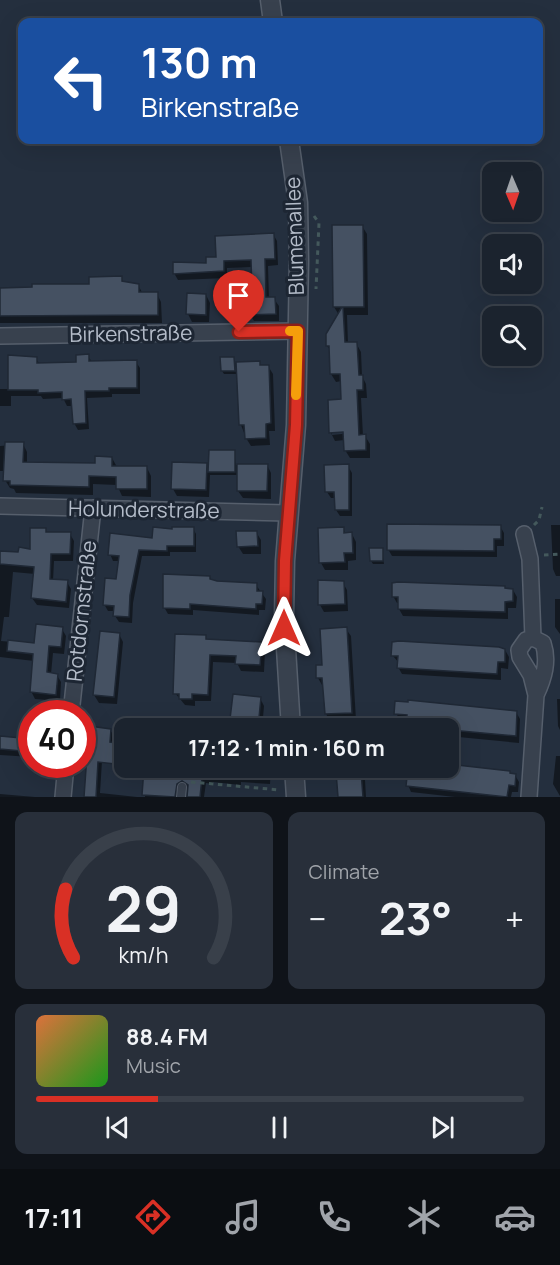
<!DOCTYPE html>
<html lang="en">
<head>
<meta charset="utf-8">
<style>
  body { margin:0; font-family:Manrope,sans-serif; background:#282f3a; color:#f1f3f6; height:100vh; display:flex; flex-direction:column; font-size:22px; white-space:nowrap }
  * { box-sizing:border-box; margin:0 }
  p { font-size:20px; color:#a0a4aa }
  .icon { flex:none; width:33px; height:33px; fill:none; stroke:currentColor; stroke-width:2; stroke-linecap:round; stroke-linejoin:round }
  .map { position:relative; height:797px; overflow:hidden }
  .panel { display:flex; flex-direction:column; gap:15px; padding:15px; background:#0f1319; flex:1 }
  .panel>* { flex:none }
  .banner { position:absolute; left:18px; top:18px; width:525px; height:126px; border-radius:12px; box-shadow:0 6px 24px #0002,0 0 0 2px #39404a; background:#1a4fa0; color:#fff; overflow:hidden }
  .needle { width:39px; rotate:178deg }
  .controls { position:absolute; left:482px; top:162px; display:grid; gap:12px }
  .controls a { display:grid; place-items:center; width:60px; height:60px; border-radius:12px; background:#1b232e; box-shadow:0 6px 24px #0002,0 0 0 2px #39404a; font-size:30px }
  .speed { position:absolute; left:18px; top:700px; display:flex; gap:12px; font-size:30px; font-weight:700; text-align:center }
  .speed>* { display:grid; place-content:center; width:78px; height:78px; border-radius:50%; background:#1b232e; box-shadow:0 6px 24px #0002,0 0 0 2px #39404a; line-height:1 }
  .speed .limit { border:9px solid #d22; background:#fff; color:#111 }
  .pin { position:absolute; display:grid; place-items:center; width:51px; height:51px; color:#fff; margin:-62px -26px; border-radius:50% 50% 50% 0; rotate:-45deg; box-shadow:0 0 6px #0007 }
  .pin .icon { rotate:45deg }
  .me { position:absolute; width:66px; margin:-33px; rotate:0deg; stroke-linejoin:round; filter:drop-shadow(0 0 4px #0008) }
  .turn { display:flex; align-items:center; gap:21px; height:126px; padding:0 24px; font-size:27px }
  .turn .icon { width:78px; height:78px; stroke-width:2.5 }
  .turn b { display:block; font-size:42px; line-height:51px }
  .big { font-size:45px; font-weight:700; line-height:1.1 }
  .panel .widget { flex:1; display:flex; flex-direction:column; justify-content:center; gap:9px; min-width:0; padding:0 21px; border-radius:12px; background:#282f3a }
  .panel .dial { align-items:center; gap:0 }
  .dial svg { height:156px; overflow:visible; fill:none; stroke:#39404a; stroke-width:7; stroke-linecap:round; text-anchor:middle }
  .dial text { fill:#f1f3f6; stroke:none }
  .song { display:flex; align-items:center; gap:18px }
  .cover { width:72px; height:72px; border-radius:9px; background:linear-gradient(135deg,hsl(20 70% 55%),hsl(120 70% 35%)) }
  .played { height:6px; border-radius:3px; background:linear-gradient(90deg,#d93025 25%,#39404a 25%) }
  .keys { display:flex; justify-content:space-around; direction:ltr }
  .heat { display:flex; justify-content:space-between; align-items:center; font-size:33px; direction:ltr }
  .panel .tiles { flex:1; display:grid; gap:15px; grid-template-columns:1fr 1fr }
  .widget:last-child { grid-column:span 2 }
  .trip { position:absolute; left:114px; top:718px; width:345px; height:60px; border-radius:12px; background:#1b232e; box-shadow:0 6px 24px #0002,0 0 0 2px #39404a; font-weight:700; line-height:60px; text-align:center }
  .dock { display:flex; height:96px; justify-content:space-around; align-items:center; background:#0b0e12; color:#a0a4aa }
  .dock .icon { width:42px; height:42px }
  .dock .selected { color:#d93025 }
  .dock b { font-size:27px; color:#f1f3f6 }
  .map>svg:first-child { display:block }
  .shadow { fill:#0007; fill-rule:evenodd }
  .building { fill:#455162; stroke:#1f2835; stroke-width:1.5 }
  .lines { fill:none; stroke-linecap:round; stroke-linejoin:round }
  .service-casing { stroke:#565f6c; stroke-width:10 }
  .minor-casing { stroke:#565f6c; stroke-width:18 }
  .tertiary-casing { stroke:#565f6c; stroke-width:21 }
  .path { stroke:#44595c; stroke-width:3; stroke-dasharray:4.5 4.5; stroke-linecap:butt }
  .service { stroke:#38414e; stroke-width:8 }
  .minor { stroke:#38414e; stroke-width:15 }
  .tertiary { stroke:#38414e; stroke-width:18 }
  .route-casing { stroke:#8d1f18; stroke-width:15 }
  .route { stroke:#d93025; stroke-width:10 }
  .slow { stroke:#f59e0b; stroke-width:10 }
  .labels { text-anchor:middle; stroke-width:6; stroke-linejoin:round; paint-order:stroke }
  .street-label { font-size:21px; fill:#b4bcc9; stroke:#1d2633 }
</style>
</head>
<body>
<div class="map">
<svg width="560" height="797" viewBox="0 0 560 797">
  <rect width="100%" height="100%" fill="#242f3e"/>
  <path class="shadow" d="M362 226 367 234 368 315H347L348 344 356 343 361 352 362 376 366 384 367 398H361L363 436H365L370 444V458H350L345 450V440L335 441 331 433 343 401 342 381 336 382 331 374V351L327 346 339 315 334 307V227ZM351 430V433L332 435V432Z
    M273 234 277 241 278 265 268 266 269 299H274L279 306V321H254L250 314 253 294 252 267 227 268V278L178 280 174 273 208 264Z
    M121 278 124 283 138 285 143 294H157L161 302 162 323H0V289L91 286Z
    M188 295H206L210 303 209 322H192L188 314Z
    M88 356 92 362H136L140 368V394H112V397L87 398 89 429 78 430 74 423 73 406H67L63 398 43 399 41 396H11V406H0V389H10L36 358 40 365 78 364Z
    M233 358 235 363H259L261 366H268L273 374 275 431H269L270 445 251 446 246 438 241 425 238 374H224L222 371Z
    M23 444 27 452V463L96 465 112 458 117 467 147 468 151 476V497L122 496 117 485 93 484V495L16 493 14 489 10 488 5 480V471H0V446Z
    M234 452 236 465H267L271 473V499L243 498 238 491V475H210L209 497 177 496 173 489 206 464 210 471Z
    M348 466 352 473V516H340L336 510 335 498H331L327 492Z
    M551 525H560V576H556L553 569Z
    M500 526 504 533V546H497V557L392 556 388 549Z
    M193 528 196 534V552H170V556H142L133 603 132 623 119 622 115 616V611H108L104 604 118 581 120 561H113L110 554 173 531Z
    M343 529 346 534H352L356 542V560L348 561V570H325L321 563Z
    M45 530 47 533 70 534 74 541 73 561H54L53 581 67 582 71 589 69 608 37 605 32 598 35 574 13 572 9 617H4L1 641 36 644 62 629 66 636 64 654 53 653 51 674 57 675 61 682 60 701 35 699 31 691 34 661 0 657V552L20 554 31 550Z
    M256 532 261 540V554H243L238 546Z
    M382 549 384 564H373L371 561Z
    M210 577 212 581 256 585 266 599 265 610H259V615L193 610V615L168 614 164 607Z
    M343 583 347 590 348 611 324 612 320 605Z
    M506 590H513L517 597 516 608H508V619L403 616 399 609V603H397L393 596Z
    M555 599H560V634L555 627Z
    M346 629 351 636 356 720 330 721 326 714 324 685H322L318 678Z
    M119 634 123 642 117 704 99 703 94 695Z
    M205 637 207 641 261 643 265 650 264 672 241 671 237 663 213 662 211 701H195V706L185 705 175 693Z
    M505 650 509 657 508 669 501 668V680L402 674 398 667 399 663 393 656Z
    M260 698 264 706 262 729H248L246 727 236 726 232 718Z
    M557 699H560V730L558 726Z
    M516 712 520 719 519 743 448 736V729H409L408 721 400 720 396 713Z
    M27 719 32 720V757L0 755V738L25 740Z
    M91 728 110 730 115 737 114 744 124 745V764L102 761 100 793 137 797H85Z
    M556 756H560V796L553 784Z
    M34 765H53L52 773 38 772Z
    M143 768H271L270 784 241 782V785L213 782V784L206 783 204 797H188L189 787 181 790 180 797H145V771Z
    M404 768H448L509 772 511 775H515L519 782 518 792H512L511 797H455L411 792 403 773Z
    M361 773 365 780 366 797H339Z
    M0 787V794L35 797H0Z"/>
  <path class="building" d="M332 225H363L364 307H343L345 342H357L359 375H363V390H357L359 435 366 434V450L344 451 343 432 329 433 328 400 341 399 340 374H330L329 346H326V334L342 307H333Z
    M274 233 275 259H265L266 297H275L276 314 248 315 247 292H252L251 260 224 261V271L173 274V262L206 263V257H216L215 236Z
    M122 276V281L139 284V292H158V315L0 316V288L32 287V284H89V277Z
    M187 293 206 294V315L186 314Z
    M89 354V361L137 360V388H109V391H85L86 423 73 424 71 399 62 400V392L38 393V390H8V355L37 357V363L76 362V355Z
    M220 357H234L235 371H221Z
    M260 361V365H269L271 423 266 424V438L245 439 244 425H239L236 362Z
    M5 442H24L23 462 95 463V456L112 457V466H147V489H116V477L89 476V487L10 485V481H3Z
    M209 450H235V472H208Z
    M172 462 207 463 206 490 171 489Z
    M237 464H268L267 491H237Z
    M349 464V510H335L334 492H325L324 465Z
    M387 524 501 525V539H494V551L387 550Z
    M153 527 172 529V527H194V546H167V551L139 550 130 595 129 617 113 616 114 606 103 605 105 578 116 579 119 556 108 555 110 533 152 538Z
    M344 527V533L352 532 353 553H344L345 562 319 563 318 528Z
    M30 528H46V532H71L70 554H51L50 579 68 580 66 602 31 598 34 567 0 564V551L18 552 19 547 30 549Z
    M236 531H257L258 546 237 547Z
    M369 548H383V561H370Z
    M163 574 210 576V579L217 581 257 583V591H263L262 604H256V609L190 604V609L163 608Z
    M318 580 344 581 345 604 318 605Z
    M398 582 505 586V588L513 589V601L505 602V612L398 609V597H392V583Z
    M36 624 63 627 61 647 49 646 47 672 58 674 56 695 30 692 33 654 7 651 8 640 34 643Z
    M347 627 352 713 325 714 322 678H316V665H322L320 629Z
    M100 631 120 633 114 697 93 695Z
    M175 634 206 635V639L262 642 260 665 235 664 236 656 210 655 208 695 192 694V699H179V694H173Z
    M399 641 499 647 505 649V662H498L497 674 397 668 398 656H391L392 642Z
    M233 694 261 697 258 728 244 726 245 720 230 719Z
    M408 700 517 711 516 736 406 726 407 715 394 714 395 701 408 702Z
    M89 726 111 729 110 742 124 744V765L98 762 96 797H84Z
    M0 736 32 739V752L0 749Z
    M448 764 510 771V773L516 774 515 786 509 785 507 797 406 786 408 768H448Z
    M144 768H203L200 797H187L188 785 182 781 177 784 175 797 142 795Z
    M361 771 363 797H338L336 772Z"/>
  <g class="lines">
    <g class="service-casing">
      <path id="service" d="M181 797 182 787"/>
    </g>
    <g class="minor-casing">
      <path id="minor" d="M0 336 298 331
        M0 506 288 513
        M524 534 530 559 533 638
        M71 714 93 508
        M63 797 66 765
        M529 797 536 695 531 675 520 657 519 650 526 640 533 638 543 643C549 661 544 678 536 695"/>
    </g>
    <g class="tertiary-casing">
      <path id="tertiary" d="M270 0 273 22
        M289 140 298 203 299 261 296 425 285 561 284 616 291 729
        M294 768 296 797"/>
    </g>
    <path class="path" d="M314 216 319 223 316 289
      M534 525 539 520 542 507
      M544 555 560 554
      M191 782 280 790"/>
    <use href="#service" class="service"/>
    <use href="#minor" class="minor"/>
    <use href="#tertiary" class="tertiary"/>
  </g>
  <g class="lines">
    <g class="route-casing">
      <path id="route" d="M239 332 298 331 296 425 285 561 284 628"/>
    </g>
    <use href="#route" class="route"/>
    <path class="slow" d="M290 331H298L296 395"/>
  </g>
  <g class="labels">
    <g class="street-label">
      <text transform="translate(295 236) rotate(-92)" y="7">Blumenallee</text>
      <text transform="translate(131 334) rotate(-1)" y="7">Birkenstraße</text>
      <text transform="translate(144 510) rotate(1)" y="7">Holunderstraße</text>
      <text transform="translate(82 611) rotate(-84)" y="7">Rotdornstraße</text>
    </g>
  </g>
</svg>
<div class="controls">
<a><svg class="needle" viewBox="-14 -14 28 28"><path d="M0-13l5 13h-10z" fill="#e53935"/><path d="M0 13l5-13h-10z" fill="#a0a4aa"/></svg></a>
<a><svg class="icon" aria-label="sound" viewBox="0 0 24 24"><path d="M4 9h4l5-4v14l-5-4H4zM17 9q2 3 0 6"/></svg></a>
<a><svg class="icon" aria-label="search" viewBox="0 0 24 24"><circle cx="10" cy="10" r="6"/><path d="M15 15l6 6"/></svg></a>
</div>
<div class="speed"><div class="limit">40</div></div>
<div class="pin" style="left:239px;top:332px;background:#d93025"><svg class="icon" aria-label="arrive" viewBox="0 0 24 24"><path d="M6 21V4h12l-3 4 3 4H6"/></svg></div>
<svg class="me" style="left:284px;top:628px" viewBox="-20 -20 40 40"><path d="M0-17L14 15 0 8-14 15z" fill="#d93025" stroke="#fff" stroke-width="4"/></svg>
<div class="trip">17:12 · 1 min · 160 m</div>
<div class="banner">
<div class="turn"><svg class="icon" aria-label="left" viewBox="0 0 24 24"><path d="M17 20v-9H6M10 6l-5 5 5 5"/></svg><div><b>130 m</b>Birkenstraße</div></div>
</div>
</div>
<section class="panel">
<div class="tiles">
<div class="widget dial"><svg viewBox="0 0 100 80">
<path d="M14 69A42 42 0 1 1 86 69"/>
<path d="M14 69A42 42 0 0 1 10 34" stroke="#d93025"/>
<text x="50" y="56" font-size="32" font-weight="700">29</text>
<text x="50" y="72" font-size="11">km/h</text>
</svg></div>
<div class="widget"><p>Climate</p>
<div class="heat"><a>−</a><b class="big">23°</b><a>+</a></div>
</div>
<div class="widget">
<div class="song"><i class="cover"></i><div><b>88.4 FM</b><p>Music</p></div></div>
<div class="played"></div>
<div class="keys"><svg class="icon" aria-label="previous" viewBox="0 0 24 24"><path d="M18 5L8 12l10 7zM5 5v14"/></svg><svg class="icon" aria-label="pause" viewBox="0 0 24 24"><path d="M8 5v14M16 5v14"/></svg><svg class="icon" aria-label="next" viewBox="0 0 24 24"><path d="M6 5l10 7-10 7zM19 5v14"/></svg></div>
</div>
</div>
</section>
<nav class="dock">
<b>17:11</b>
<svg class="icon selected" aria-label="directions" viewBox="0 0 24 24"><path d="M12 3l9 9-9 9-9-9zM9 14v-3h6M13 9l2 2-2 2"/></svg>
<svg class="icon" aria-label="music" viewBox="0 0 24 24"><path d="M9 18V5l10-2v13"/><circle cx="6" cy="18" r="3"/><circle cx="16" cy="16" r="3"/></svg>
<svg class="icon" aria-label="phone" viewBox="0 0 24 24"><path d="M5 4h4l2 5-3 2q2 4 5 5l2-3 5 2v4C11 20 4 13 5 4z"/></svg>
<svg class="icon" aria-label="climate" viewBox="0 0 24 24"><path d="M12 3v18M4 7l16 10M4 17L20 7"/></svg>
<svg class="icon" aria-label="car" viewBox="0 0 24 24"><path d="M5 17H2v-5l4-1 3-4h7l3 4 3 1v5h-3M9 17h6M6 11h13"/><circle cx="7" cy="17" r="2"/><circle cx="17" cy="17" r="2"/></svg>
</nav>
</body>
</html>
